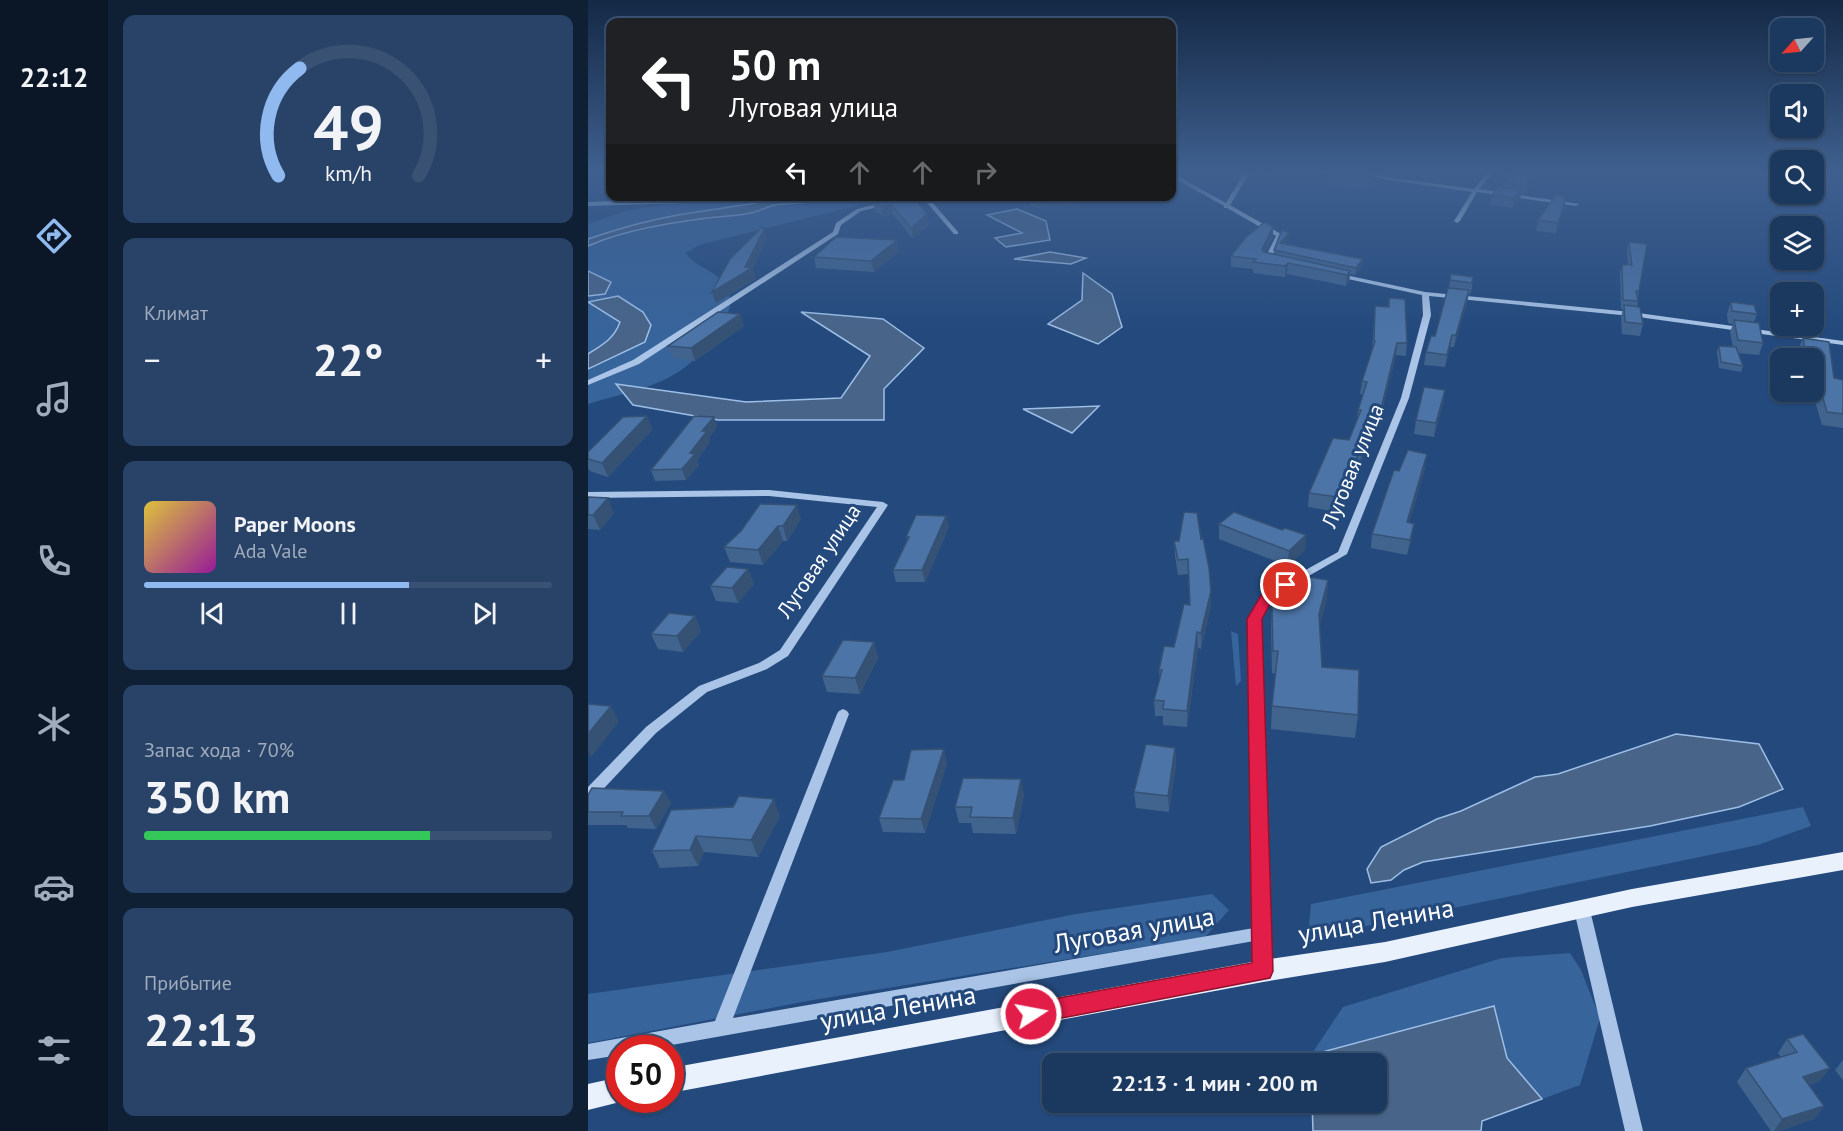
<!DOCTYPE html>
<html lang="ru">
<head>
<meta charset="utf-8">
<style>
  body { margin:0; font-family:"PT Sans",sans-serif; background:#284367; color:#f1f3f6; height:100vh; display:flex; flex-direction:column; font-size:22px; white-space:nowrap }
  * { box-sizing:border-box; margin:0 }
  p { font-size:20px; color:#a0acbc }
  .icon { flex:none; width:33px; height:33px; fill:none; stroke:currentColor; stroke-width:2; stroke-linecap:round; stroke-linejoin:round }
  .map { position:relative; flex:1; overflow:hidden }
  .details { display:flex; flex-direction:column; gap:15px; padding:15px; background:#0f1f34; width:480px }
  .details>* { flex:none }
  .guide { position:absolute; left:18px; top:18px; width:570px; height:183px; border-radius:12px; box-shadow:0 2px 4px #0004,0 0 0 2px #395273; background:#202124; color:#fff; overflow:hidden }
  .needle { width:39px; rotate:243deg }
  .fabs { position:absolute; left:1182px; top:18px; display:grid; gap:12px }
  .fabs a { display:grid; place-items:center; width:54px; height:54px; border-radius:12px; background:#1b385e; box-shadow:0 2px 4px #0004,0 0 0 2px #395273; font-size:30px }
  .speed { position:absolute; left:18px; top:1035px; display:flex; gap:12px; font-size:30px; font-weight:700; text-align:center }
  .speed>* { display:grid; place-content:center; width:78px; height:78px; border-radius:50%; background:#1b385e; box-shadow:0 2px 4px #0004,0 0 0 2px #395273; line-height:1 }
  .speed .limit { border:9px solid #d22; background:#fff; color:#111 }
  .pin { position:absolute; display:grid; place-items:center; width:51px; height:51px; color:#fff; margin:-26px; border:3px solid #fff; border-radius:50%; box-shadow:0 2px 6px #0007 }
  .me { position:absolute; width:66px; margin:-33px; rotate:79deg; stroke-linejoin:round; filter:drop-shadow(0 0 4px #0008) }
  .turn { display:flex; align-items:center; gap:21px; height:126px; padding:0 24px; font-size:27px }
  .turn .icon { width:78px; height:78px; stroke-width:2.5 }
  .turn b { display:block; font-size:42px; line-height:51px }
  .lanes { display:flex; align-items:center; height:57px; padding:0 24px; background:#0003; justify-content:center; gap:30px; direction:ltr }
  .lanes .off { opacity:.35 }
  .big { font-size:45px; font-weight:600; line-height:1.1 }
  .details .tile { flex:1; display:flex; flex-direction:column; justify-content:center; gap:9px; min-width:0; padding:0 21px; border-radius:12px; background:#284367 }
  .details .dial { align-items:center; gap:0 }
  .dial svg { height:156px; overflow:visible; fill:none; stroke:#395273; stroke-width:7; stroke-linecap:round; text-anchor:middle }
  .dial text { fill:#f1f3f6; stroke:none }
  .song { display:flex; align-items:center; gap:18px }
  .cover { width:72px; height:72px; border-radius:9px; background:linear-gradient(135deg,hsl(50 70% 55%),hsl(300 70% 35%)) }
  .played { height:6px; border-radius:3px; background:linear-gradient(90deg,#90b9f0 65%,#395273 65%) }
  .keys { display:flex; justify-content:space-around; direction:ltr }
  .heat { display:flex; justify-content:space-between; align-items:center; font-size:33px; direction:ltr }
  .charge { height:9px; border-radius:4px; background:linear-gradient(90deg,#34c759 70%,#395273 0) }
  .trip { position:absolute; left:454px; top:1053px; width:345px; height:60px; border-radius:12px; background:#1b385e; box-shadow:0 2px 4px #0004,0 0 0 2px #395273; font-weight:600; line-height:60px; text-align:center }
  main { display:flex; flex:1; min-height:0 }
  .tab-bar { display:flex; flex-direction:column; width:108px; justify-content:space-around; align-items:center; background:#0b1626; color:#a0acbc }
  .tab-bar .icon { width:42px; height:42px }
  .tab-bar .selected { color:#90b9f0 }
  .tab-bar b { font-size:27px; color:#f1f3f6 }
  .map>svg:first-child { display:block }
  .green { fill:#37649b }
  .water { fill:#486489; stroke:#9dbfe7; stroke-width:1.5 }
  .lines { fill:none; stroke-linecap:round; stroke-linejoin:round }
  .minor { fill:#a9c4e6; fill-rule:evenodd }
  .major { fill:#e9f1fd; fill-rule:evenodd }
  .wall { fill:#41648f }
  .shaded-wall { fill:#355174 }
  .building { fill:#4c74a6; stroke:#355174; stroke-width:1.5 }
  .route { fill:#e11d48; stroke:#92132f; stroke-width:1.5 }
  .labels { text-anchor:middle; stroke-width:6; stroke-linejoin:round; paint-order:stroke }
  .street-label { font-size:21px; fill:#fff; stroke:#244a7d }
  .near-street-label { font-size:26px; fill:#fff; stroke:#244a7d }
</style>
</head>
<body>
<main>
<nav class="tab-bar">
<b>22:12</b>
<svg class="icon selected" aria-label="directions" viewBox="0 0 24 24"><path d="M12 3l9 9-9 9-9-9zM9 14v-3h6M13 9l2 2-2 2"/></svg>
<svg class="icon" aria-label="music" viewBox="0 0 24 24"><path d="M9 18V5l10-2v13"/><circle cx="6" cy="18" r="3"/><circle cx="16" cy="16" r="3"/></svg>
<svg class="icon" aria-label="phone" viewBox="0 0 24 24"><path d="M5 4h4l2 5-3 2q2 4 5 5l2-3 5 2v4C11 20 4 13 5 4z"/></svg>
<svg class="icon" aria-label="climate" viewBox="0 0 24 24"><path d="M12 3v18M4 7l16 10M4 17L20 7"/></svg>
<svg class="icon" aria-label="car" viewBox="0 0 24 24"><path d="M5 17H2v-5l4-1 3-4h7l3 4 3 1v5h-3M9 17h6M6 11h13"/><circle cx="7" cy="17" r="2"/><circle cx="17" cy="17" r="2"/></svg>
<svg class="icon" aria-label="filters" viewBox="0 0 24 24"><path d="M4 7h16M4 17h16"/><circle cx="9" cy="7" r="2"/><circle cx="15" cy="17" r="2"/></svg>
</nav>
<section class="details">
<div class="tile dial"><svg viewBox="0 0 100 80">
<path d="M14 69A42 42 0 1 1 86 69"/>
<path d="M14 69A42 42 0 0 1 25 14" stroke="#90b9f0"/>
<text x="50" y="56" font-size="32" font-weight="700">49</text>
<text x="50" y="72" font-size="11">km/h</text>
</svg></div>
<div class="tile"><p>Климат</p>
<div class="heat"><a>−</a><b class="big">22°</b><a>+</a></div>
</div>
<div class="tile">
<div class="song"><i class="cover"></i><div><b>Paper Moons</b><p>Ada Vale</p></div></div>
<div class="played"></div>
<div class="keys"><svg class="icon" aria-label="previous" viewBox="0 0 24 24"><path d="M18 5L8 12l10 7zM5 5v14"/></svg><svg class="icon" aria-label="pause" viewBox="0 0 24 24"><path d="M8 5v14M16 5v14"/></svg><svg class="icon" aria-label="next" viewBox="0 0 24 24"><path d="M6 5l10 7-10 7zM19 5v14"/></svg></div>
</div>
<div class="tile"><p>Запас хода · 70%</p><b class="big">350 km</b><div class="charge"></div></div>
<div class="tile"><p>Прибытие</p><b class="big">22:13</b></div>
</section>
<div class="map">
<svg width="1255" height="1131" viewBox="0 0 1255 1131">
  <rect width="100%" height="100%" fill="#244a7d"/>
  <path class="green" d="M118 197H303L111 245 98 253C107 270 136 269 142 297 144 311 135 325 127 335 91 386 56 387 0 404V224L38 211Z
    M643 631 650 634 653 681 648 686Z
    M1215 807 1223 826 1170 845 720 938 723 904Z
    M624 894 641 910 617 937 225 1000 0 1043V994L299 952 488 914Z
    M982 953 993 970 1012 1018 992 1085 954 1099 919 1058 906 1006 723 1055 755 1007 914 958Z"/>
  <path class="water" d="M202 196 246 197C232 203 204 203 187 205 181 206 176 209 170 211 155 216 136 216 120 218 81 223 36 230 0 246V239C35 227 73 217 109 212 140 207 171 204 202 196Z
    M429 209 458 221 462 240 418 247 407 238 434 233 399 215Z
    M462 252 498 258 483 264 426 259Z
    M0 271 23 282 17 294 0 296Z
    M495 273 524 294 534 327 510 344 460 324 494 300Z
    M30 296 55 312 63 325 57 342 0 369V354C14 345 26 339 32 322L0 302Z
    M213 312 295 319 336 348 296 389V420H130L45 405 28 384 158 402 253 398 282 356Z
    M511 406 484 433 435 409Z
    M1088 734 1171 744 1195 789 1151 807 1062 826 835 862 816 870 803 880 783 883 779 869 793 847 849 819 873 811 947 777 970 774Z
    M906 1006 919 1058 954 1099 894 1121 893 1131H725L724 1103 789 1102V1064L723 1063V1055Z"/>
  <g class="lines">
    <path class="minor" d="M656 173H662L642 205 693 234 683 259 688 261V263L676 260 688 236 639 208H636V206L584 177V174H586L638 203Z
      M754 173H769L886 189 899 173H905L891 189 991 204 988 206 889 192 872 221 869 223 866 221 884 192Z
      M155 196H179L136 202 0 206V202Z
      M323 196H339L370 232V234H366L334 197 273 211 253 225 250 234 51 364 0 385V380L45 360 245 232 248 223 269 209Z
      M748 273 837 292 1043 312 1255 341V345L1043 316 841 296 843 315 821 398 759 554 684 597 672 619 683 933V971L681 976 675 978 669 976 667 971 666 941 67 1048H32V1055L0 1060V1044L127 1021 249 714 251 711 255 709 259 711 261 714 145 1018 666 928 660 619 676 593 750 552 813 398 835 315 834 295 746 276 745 275Z
      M181 490 295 502 300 505 200 656 179 669 119 692 68 733 5 800 0 801V787L58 727 111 686 171 663 192 650 289 507 181 496 0 498V492Z
      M994 903 999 905 1002 910 1055 1131H1037L986 910 989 905Z"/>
    <path class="major" d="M1255 852V870L1044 907 797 962 675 982 82 1093V1068L675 960 797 942 1044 889Z
      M32 1077V1100H40L0 1110V1084Z"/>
  </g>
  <path class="wall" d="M743 173H789H786L785 180 780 188 740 185V176Z
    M927 173H951L937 194 933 193 932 200 925 208 902 205 904 195 915 188 916 182Z
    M266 196H325L339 214 341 225 325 239 305 214 295 216 287 210 285 203 278 204Z
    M434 196H531V199L447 208Z
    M978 197 976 207 968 233 948 231 950 220Z
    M685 227V237L677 253 686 255V250L701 239 697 244 774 266 767 275 762 274 761 282 758 286 699 274 697 277 665 273V269L643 267V256Z
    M1041 242 1051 291 1049 307 1055 324 1052 336 1034 334 1033 317 1035 309H1033L1032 274 1034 265H1040L1039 250Z
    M311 251 286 272 228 268 226 257Z
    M885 277 884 288 882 294H881L879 302 866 347H862L857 367 836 365 838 352 847 336 861 288 862 280Z
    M801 298 819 343 818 356 808 355 790 426H789L780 450H777L771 469 768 468 755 513 720 507 721 493 761 440 769 422 770 410 775 395 772 394 774 381 784 350 787 306 800 307Z
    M1143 302 1169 314 1166 322 1175 343 1171 355 1150 353 1155 366 1153 372 1131 368 1129 352 1131 346 1145 347 1142 332 1145 324 1140 323 1139 314Z
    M152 314 156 326 107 361 84 358 80 346Z
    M1215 338 1246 378 1255 380V428L1234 425 1227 401 1219 400 1218 392H1226V358H1212L1210 350Z
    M857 390 855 403 846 437 826 434 828 420Z
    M59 416 64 430 20 477 2 471 0 468V452Z
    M126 417 129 427 121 438 122 442 109 460 111 465 98 480 67 481 63 470Z
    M837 468 821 523 824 538 819 555 783 548 784 534 811 471Z
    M0 497 26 513 12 530 0 529Z
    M358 516 361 527 337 582H308L305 570 319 540 318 537Z
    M213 519 199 541H195L175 565 142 562 136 547 153 531Z
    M631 524 717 550 700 566 631 539Z
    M613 539 623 591V606L613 649 610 648 599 727 575 725V716H567L566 700 572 678 571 670 586 647 602 605 600 574 590 575 587 556 586 541Z
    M160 569 166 584 150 603 128 601 122 586Z
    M740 580 738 602 731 626 734 667 770 715 767 738 683 729 684 706 688 674 684 673 683 629 684 607Z
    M107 616 113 631 95 652 70 649 63 634Z
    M286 642 290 658 272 694 239 692 234 676Z
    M587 748 588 764 581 812 548 808 546 792Z
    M359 763 337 833 295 832 291 818 316 780Z
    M0 795 83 803 68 829 40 828 38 825H0Z
    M436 795 428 834 385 833 383 823H371L367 807Z
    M83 810 192 816 170 857 116 852 110 866 72 868 64 851Z
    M1199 1039 1232 1081 1221 1085 1236 1106 1226 1119 1191 1131H1183L1149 1082 1158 1068 1193 1057 1190 1053Z
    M1255 1060V1080L1247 1070Z"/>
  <path class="shaded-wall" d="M784 173H786L785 180 780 188 781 179Z
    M946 173H951L937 194 938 185Z
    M933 190 932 200 925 208 926 198Z
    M276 196H302L285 200V203L278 204Z
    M445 196H531V199L447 208Z
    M978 197 976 207 968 233 970 223Z
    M303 204 305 214 295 216 293 206Z
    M339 214 341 225 325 239 323 228Z
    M685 227V237L674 259V249Z
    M176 229 179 239 165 269 168 279 128 303 124 292 157 267Z
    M701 233V239L692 250V243Z
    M309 240 311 251 286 272 283 261Z
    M775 259 774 266 767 275 768 268Z
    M700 263 699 274 697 277V266Z
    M762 271 761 282 758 286 759 275Z
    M881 290 879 302 866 347 868 335Z
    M152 314 156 326 107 361 103 348Z
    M864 335 862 347 857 367 859 355Z
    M809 343 808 355 790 426 792 413Z
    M857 390 855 403 846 437 848 423Z
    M790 413 789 426 780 450 781 436Z
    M59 416 64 430 20 477 14 463Z
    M126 417 129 427 121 438 122 442 109 460 111 465 98 480 94 469 114 431Z
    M779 436 777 450 771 469 773 455Z
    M770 454 768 468 755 513 756 498Z
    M839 454 837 468 817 537 819 522Z
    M20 498 26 513 12 530 5 515Z
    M209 505 213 519 199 541 195 526Z
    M358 516 361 527 337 582 334 570Z
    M826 524 824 538 819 555 822 540Z
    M190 526 195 541 175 565 170 550Z
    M718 535 717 550 700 566 701 551Z
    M160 569 166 584 150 603 144 588Z
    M740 580 738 602 729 636 731 614Z
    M623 591V606L613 649V633Z
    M107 616 113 631 95 652 89 636Z
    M609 632 610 648 599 727V711Z
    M286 642 290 658 272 694 267 678Z
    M23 706 31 722 3 757 0 751V734Z
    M587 748 588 764 581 812 580 796Z
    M356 749 359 763 337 833 333 819Z
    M433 779 436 795 428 834 425 818Z
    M76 791 83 803 68 829 61 816Z
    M186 799 192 816 170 857 163 840Z
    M108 836 116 852 110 866 102 850Z
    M1242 1068 1232 1081 1205 1091 1215 1077Z
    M1236 1106 1226 1119 1191 1131H1186L1194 1119Z"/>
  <path class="building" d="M743 173H784L781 179 740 176Z
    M927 173H946L938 185 916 182 923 174H926Z
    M910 187 933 190 926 198 904 195Z
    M968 195 978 197 970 223 950 220Z
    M301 196H325L339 214 323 228 303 204 293 206 285 200Z
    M677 222 685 227 674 249 676 252 762 271 759 275 700 263 697 266 665 262 668 259 643 256 658 237Z
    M174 227 176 229 157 267 164 268 124 292 142 259Z
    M694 230 701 233 692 243 775 259 768 268 686 250Z
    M248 237 309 240 283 261 226 257Z
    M1041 242 1059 244 1051 291H1048L1050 301 1035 300 1034 265 1043 264 1044 267Z
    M863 274 885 277 884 283 862 280Z
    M860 288 881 290 868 335H864L859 355 838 352 843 336H847Z
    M801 298 817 299 819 343H809L792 413H790L781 436H779L773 455 770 454 756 498 721 493 745 438 761 440 773 410H770L779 382 774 381 787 341 786 340 787 306 801 307Z
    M1143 302 1166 305 1169 314 1144 311Z
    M1036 305 1052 307 1055 324 1037 322Z
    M130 312 152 314 103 348 80 346Z
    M1146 320 1171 323 1175 343 1150 340Z
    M1215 338 1241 342 1246 378 1255 380V414L1239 412 1232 388 1226 387V358H1219Z
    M1131 346 1148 347 1155 366 1133 362Z
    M836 387 857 390 848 423 828 420Z
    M59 416 14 463 0 459V452L35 417Z
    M106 416 126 417 114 431H119L102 453 107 454 94 469 63 470Z
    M820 450 839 454 819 522 826 524 822 540 784 534 806 470 811 471Z
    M0 497 20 498 5 515H0Z
    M172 504 209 505 195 526H190L170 550 136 547 153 531Z
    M596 512 609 513 613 539 615 538 621 568 623 591 613 633 609 632 599 711 575 709 576 701 566 700 574 670H571L576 646 586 647 596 604 602 605 600 559 590 560 586 541H591Z
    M646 512 694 530 697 528 718 535 701 551 631 524Z
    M328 515 358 516 334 570H305L321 537H318Z
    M139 567 160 569 144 588 122 586Z
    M695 573 740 580 731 614 734 667 771 670 770 715 684 706 690 651H685L684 607Z
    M81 613 107 616 89 636 63 634Z
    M255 640 286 642 267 678 234 676Z
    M0 704 23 706 0 734Z
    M558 744 587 748 580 796 546 792Z
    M356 749 333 819 291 818 305 780H316L323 750Z
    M375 778 433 779 425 818 382 817 384 807H367Z
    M4 788 76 791 61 816H33L35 812H0V795Z
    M151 796 186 799 163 840 108 836 102 850 64 851 83 810 145 807Z
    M1215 1034 1242 1068 1215 1077 1236 1106 1194 1119 1158 1068 1209 1052 1199 1039Z"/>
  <linearGradient id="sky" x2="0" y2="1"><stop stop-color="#142945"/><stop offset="0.52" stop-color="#3f608f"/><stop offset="1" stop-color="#3f608f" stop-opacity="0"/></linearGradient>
  <rect width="1255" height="331" fill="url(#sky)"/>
  <path class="route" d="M698 580 705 585 685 598 674 619 685 971 682 978 443 1024 436 1021 432 1014 436 1007 443 1003 664 963 659 619 675 592Z"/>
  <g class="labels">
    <g class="street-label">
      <text transform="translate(765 466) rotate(-68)" y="7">Луговая улица</text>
      <text transform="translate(231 561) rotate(-56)" y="7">Луговая улица</text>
    </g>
    <g class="near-street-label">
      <text transform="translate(788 921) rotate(-10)" y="9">улица Ленина</text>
      <text transform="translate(546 930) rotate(-10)" y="9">Луговая улица</text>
      <text transform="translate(310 1008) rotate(-10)" y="9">улица Ленина</text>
    </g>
  </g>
</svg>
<div class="fabs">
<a><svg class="needle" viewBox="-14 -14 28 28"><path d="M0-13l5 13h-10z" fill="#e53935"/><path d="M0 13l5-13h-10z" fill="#a0acbc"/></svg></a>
<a><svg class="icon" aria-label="sound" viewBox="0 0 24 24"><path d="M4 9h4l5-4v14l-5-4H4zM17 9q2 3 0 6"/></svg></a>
<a><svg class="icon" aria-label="search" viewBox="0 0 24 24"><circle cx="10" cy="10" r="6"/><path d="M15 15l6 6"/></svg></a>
<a><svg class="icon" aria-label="layers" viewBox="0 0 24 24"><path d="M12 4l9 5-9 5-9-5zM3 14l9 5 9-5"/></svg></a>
<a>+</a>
<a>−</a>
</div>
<div class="speed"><div class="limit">50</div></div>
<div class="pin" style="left:698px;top:585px;background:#d93025"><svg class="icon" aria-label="arrive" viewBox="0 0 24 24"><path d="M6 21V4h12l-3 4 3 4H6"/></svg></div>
<svg class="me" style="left:443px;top:1014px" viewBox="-20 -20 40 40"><circle r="17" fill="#e11d48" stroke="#fff" stroke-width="3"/><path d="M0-11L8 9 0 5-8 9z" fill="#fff"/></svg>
<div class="trip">22:13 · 1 мин · 200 m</div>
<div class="guide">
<div class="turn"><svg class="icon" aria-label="left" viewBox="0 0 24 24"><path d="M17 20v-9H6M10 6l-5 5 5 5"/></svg><div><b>50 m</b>Луговая улица</div></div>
<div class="lanes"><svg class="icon" aria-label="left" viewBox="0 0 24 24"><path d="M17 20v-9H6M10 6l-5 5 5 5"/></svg><svg class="icon off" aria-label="ahead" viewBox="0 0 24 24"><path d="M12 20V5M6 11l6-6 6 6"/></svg><svg class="icon off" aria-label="ahead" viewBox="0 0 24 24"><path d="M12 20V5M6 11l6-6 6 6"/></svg><svg class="icon off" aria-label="right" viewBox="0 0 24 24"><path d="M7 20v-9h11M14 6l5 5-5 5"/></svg></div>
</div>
</div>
</main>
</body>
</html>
